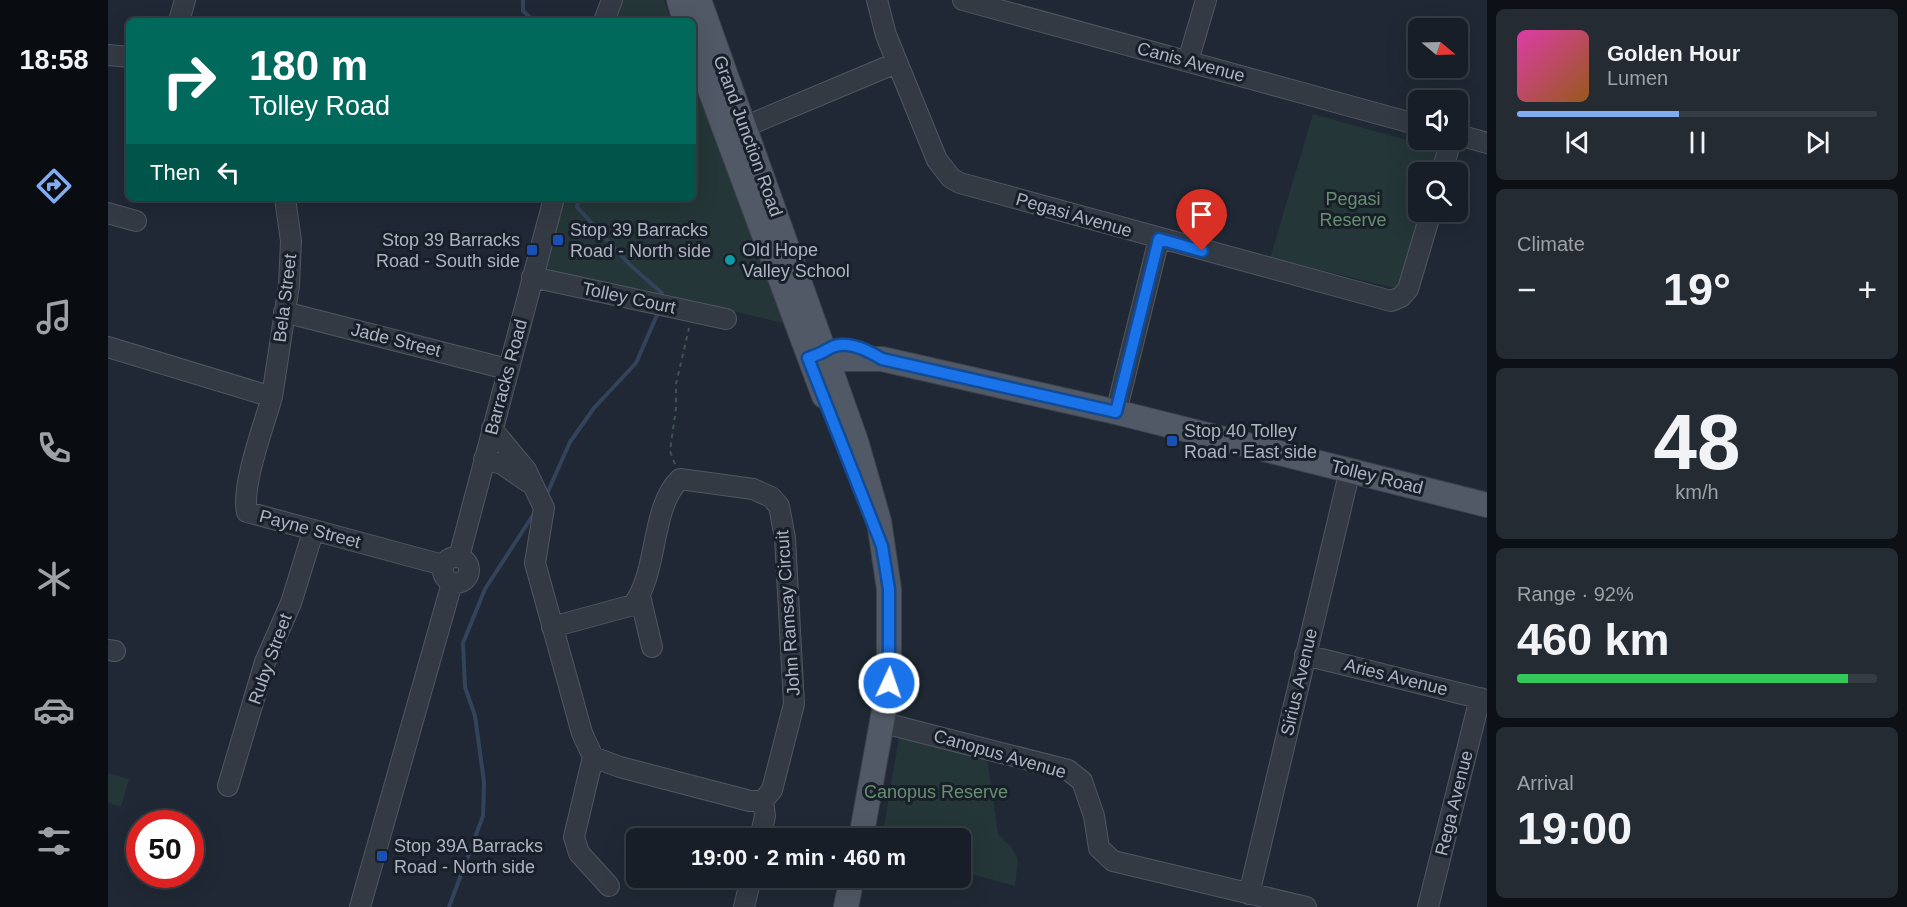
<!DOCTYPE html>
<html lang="en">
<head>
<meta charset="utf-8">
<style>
  body { margin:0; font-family:Helvetica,sans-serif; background:#242b33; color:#f1f3f6; height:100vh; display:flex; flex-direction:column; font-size:22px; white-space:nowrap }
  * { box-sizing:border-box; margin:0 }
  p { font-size:20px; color:#9ea2a7 }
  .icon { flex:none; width:33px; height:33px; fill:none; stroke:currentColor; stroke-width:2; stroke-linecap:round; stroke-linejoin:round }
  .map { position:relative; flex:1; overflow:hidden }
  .sheet { display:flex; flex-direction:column; gap:9px; padding:9px; background:#0d1015; width:420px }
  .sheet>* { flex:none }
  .banner { position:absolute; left:18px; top:18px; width:570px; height:183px; border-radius:9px; box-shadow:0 6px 24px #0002,0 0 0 2px #363c44; background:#00695c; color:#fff; overflow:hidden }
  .needle { width:39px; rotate:109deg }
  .controls { position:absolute; left:1300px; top:18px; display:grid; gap:12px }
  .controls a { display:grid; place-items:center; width:60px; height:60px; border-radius:9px; background:#171e27; box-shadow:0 6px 24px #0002,0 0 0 2px #363c44; font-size:30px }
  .speed { position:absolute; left:18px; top:810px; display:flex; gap:12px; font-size:30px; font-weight:700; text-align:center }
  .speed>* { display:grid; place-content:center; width:78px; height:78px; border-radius:50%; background:#171e27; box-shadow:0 6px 24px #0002,0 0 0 2px #363c44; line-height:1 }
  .speed .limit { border:9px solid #d22; background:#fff; color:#111 }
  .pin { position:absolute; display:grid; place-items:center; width:51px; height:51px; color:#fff; margin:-62px -26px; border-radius:50% 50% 50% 0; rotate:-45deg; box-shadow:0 0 6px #0007 }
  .pin .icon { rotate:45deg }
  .me { position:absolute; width:66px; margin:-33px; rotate:3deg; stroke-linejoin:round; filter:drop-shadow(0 0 4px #0008) }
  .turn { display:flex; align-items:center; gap:21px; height:126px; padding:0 24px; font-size:27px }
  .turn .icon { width:78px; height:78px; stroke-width:2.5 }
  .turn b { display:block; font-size:42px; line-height:51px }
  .then { display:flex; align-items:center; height:57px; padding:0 24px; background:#0003; gap:12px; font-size:22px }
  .big { font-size:45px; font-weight:600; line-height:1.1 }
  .sheet .widget { flex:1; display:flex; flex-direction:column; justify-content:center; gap:9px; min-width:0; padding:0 21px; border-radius:9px; background:#242b33 }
  .sheet .dial { align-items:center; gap:0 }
  .dial b { font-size:78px; line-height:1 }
  .song { display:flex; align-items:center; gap:18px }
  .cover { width:72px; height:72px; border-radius:9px; background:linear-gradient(135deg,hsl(320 70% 55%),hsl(30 70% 35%)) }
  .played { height:6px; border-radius:3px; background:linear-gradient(90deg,#81acf2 45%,#363c44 45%) }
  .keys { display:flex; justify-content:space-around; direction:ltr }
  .heat { display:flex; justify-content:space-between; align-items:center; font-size:33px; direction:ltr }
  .charge { height:9px; border-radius:4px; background:linear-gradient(90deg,#34c759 92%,#363c44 0) }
  .trip { position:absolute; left:518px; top:828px; width:345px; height:60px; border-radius:9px; background:#171e27; box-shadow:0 6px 24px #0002,0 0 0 2px #363c44; font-weight:600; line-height:60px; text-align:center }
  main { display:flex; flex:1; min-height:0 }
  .tabs { display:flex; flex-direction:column; width:108px; justify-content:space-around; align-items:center; background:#090c10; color:#9ea2a7 }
  .tabs .icon { width:42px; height:42px }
  .tabs .active { color:#81acf2 }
  .tabs b { font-size:27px; color:#f1f3f6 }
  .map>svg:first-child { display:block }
  .green { fill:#243637 }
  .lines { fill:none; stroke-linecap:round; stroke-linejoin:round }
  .stream { stroke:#33435b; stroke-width:4 }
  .minor-casing { stroke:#505763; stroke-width:22 }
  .major-casing { stroke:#3c434e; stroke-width:26 }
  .path { stroke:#415254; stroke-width:2; stroke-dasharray:4.5 4.5; stroke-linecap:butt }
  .minor { stroke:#333a44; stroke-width:20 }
  .major { stroke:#505965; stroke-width:24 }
  .route-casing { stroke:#114b97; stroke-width:15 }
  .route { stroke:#1a73e8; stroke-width:10 }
  .transit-dot { fill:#1a4fb4; stroke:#181f29; stroke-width:2 }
  .culture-dot { fill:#0f9aa8; stroke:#181f29; stroke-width:2 }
  .labels { text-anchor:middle; stroke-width:6; stroke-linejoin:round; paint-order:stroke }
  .street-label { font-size:18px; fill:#acb4c2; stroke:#181f29 }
  .park-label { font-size:18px; fill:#669070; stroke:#181f29 }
  .poi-label { font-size:18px; fill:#acb4c2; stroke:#181f29; text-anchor:start }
</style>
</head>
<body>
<main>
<nav class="tabs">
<b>18:58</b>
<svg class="icon active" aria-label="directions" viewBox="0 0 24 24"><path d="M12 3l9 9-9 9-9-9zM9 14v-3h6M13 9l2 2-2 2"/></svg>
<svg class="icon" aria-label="music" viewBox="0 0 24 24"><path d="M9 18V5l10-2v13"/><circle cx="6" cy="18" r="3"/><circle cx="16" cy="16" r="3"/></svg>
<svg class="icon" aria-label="phone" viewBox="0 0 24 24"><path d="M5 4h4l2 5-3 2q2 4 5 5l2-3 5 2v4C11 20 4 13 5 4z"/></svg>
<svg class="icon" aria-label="climate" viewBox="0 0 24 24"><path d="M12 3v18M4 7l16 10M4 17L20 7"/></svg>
<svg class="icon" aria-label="car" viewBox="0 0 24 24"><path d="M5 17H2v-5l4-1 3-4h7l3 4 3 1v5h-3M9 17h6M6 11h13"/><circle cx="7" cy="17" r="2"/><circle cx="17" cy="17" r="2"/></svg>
<svg class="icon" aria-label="filters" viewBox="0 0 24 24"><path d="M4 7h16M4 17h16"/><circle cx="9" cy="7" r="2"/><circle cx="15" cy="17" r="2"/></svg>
</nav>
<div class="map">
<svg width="1379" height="907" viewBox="0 0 1379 907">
  <rect width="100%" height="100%" fill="#1f2834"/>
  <path class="green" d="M516 0H556L563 21H504L508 8Z
    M585 79 675 323 542 291 462 275C450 279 446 276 438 266L453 198H585Z
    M1205 114 1331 149 1327 172H1311V212H1317L1295 290 1162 258Z
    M791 737 879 758 890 834 904 848 910 860 907 886 852 871V838H774Z
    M0 773 21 779 13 807 0 803Z"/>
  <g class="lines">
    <path class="stream" d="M415 0V11L426 21
      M471 198 469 207 522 265 554 293
      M438 496 462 442 486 408 528 363 549 315
      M341 907 375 816 376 782 367 716 357 687 355 643 377 589 427 512"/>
    <g class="minor-casing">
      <path id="minor" d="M769 0 778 35 829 160 843 178 852 183 1283 301 1293 297 1300 289 1323 212
        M855 0 1311 125
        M71 21 77 0
        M496 21 504 0
        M0 55 21 57
        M1080 61 1098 0
        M636 127 788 63
        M1350 135 1379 143
        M1334 172 1343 140
        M0 213 28 221
        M424 277 618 319
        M176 312 399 369
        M0 347 164 397C156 425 133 486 139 512L335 565
        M164 397 181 285 183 241 177 198
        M1008 412 1051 239
        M384 429 418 470 436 508 427 563 474 733 485 757 512 767 642 801H655L664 790 686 704 677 538 671 506 663 497 645 489 572 479C542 508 551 571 525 605L444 627
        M376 459 394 464 420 482
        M335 570a13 13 0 1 1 26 0a13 13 0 1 1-26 0Z
        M351 557 446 198
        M532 596 544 647
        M0 650 7 651
        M1197 655 1379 700
        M776 723 960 770 974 781 986 816 991 848 1005 861 1198 907
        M485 757 466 837 471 853 501 886
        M120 786 157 662 183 603 205 532
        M652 838 657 816 655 801
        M1141 894 1242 470
        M252 907 344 583
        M636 907 643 878
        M1320 907 1372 698"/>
    </g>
    <g class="major-casing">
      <path id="major" d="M571 0 577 21
        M591 0 748 441 771 521 781 589V683L753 838
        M585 44 716 396
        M717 354 729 359H774L1008 412 1379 505
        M738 907 744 878"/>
    </g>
    <path class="path" d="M567 464 562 451 568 408V384L581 328"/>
    <use href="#minor" class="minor"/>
    <use href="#major" class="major"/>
  </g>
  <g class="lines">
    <g class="route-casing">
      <path id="route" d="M781 683V589L774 546 700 358C710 355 714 353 722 348 738 339 761 351 774 359L1008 412 1051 239 1094 251"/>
    </g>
    <use href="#route" class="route"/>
  </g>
  <g class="transit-dot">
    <rect x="444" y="234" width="12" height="12" rx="3"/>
    <rect x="418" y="244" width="12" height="12" rx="3"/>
    <rect x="1058" y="435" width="12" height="12" rx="3"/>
    <rect x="268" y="850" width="12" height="12" rx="3"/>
  </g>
  <circle class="culture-dot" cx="622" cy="260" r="6"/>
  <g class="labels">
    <g class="street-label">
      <text transform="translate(1083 62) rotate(15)" y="6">Canis Avenue</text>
      <text transform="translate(640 136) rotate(70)" y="6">Grand Junction Road</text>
      <text transform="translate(966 215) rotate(16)" y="6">Pegasi Avenue</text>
      <text transform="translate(177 298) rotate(-83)" y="6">Bela Street</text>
      <text transform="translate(521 298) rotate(12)" y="6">Tolley Court</text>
      <text transform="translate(288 340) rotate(14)" y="6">Jade Street</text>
      <text transform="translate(398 377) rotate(-75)" y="6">Barracks Road</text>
      <text transform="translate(1269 477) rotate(14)" y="6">Tolley Road</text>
      <text transform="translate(202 529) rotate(15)" y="6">Payne Street</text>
      <text transform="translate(680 613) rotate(-94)" y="6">John Ramsay Circuit</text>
      <text transform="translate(162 659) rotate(-70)" y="6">Ruby Street</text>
      <text transform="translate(1288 677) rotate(14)" y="6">Aries Avenue</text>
      <text transform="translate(1191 682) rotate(-77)" y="6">Sirius Avenue</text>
      <text transform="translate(892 754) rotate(16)" y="6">Canopus Avenue</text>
      <text transform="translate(1346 803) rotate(-76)" y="6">Rega Avenue</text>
    </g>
    <g class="park-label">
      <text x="1245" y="205">Pegasi<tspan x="1245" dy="21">Reserve</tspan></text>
      <text x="828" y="798">Canopus Reserve</text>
    </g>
    <g class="poi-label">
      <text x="462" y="236">Stop 39 Barracks<tspan x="462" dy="21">Road - North side</tspan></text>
      <text x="412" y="246" text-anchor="end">Stop 39 Barracks<tspan x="412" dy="21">Road - South side</tspan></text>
      <text x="634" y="256">Old Hope<tspan x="634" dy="21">Valley School</tspan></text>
      <text x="1076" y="437">Stop 40 Tolley<tspan x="1076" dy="21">Road - East side</tspan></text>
      <text x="286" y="852">Stop 39A Barracks<tspan x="286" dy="21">Road - North side</tspan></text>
    </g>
  </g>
</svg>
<div class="controls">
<a><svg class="needle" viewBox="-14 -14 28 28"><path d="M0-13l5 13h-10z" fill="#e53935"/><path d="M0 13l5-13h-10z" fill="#9ea2a7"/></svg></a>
<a><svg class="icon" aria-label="sound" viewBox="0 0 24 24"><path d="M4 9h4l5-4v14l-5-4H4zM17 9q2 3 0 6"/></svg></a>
<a><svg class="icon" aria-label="search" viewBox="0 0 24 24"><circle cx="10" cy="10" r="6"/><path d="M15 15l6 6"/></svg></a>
</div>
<div class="speed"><div class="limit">50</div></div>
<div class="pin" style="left:1094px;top:251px;background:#d93025"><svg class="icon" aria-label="arrive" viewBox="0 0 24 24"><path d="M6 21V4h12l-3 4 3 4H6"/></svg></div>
<svg class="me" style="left:781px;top:683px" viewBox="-20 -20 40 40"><circle r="17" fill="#1a73e8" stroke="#fff" stroke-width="3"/><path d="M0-11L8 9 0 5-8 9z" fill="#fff"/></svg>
<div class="trip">19:00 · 2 min · 460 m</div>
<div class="banner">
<div class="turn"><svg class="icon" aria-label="right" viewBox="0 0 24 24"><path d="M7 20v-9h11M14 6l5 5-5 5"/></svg><div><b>180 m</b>Tolley Road</div></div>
<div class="then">Then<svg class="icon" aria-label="left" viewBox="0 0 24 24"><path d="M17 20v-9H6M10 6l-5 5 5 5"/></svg></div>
</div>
</div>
<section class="sheet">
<div class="widget">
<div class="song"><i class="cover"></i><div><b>Golden Hour</b><p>Lumen</p></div></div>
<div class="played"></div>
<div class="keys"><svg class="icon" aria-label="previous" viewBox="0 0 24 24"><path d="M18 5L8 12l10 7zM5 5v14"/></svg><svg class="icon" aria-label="pause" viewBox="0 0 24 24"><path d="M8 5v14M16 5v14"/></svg><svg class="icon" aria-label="next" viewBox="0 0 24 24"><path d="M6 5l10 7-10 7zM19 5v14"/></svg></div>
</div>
<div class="widget"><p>Climate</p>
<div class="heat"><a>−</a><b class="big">19°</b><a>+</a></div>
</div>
<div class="widget dial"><b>48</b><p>km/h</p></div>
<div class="widget"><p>Range · 92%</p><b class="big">460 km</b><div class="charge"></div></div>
<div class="widget"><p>Arrival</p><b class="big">19:00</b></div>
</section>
</main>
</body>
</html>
